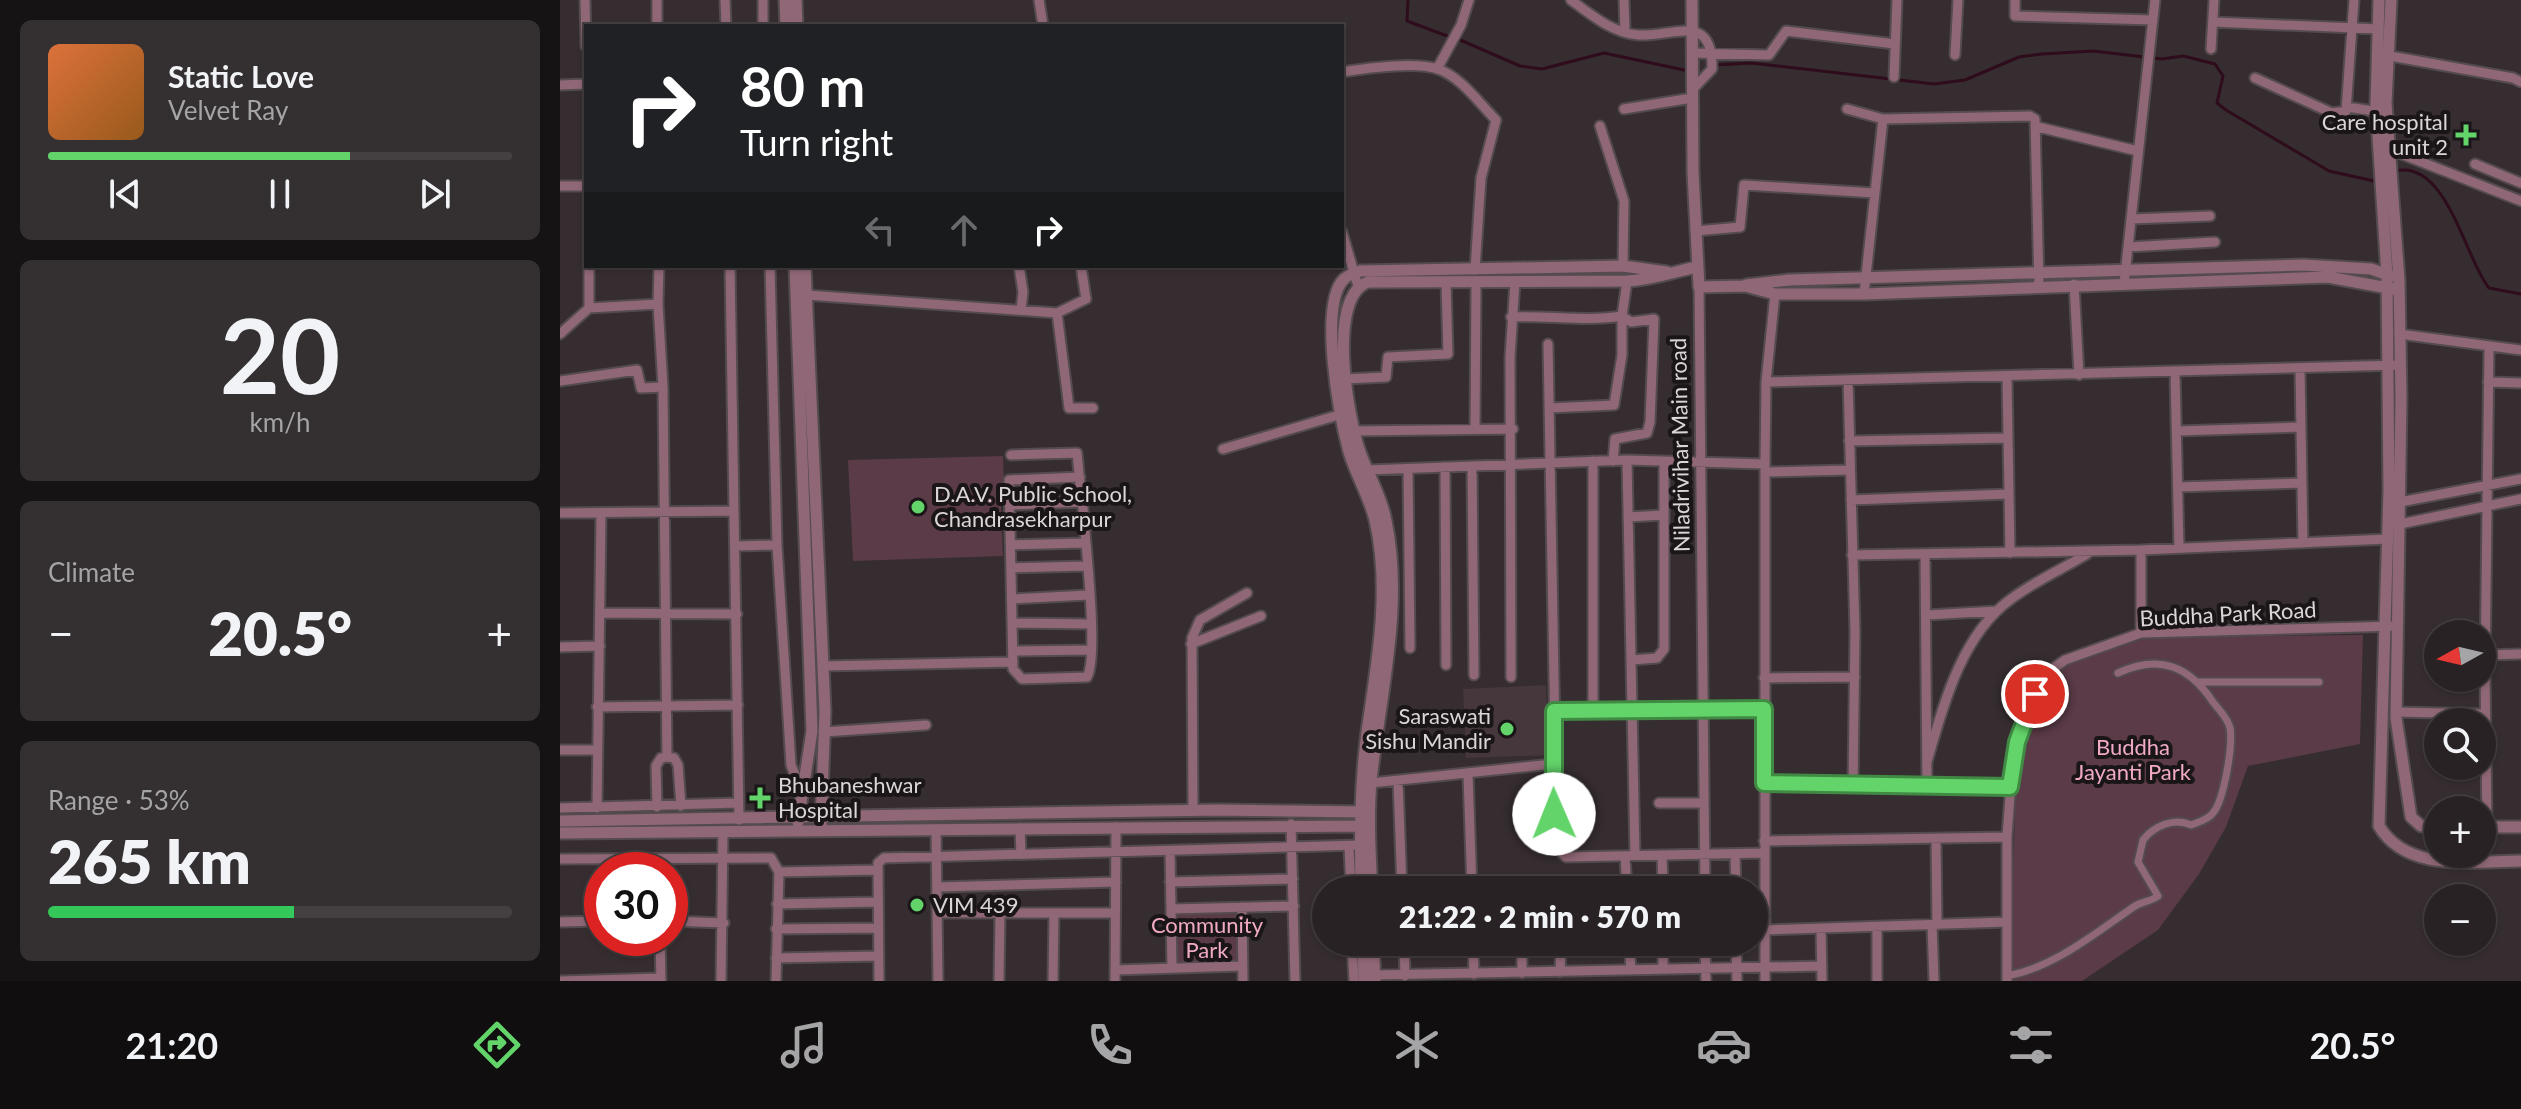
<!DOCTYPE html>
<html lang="en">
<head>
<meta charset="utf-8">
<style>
  body { margin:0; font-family:Lato,sans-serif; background:#342f31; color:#f1f3f6; height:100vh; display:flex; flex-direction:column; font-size:30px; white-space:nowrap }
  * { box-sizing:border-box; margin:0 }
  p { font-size:26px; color:#a5a4a6 }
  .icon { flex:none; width:44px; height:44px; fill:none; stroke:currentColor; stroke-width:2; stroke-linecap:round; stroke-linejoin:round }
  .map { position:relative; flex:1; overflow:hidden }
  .details { display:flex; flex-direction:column; gap:20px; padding:20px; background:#161314; width:560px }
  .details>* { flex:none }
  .hud { position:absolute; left:24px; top:24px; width:760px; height:244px; border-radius:0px; box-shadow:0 2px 6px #0004,0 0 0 2px #443f41; background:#202124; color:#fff; overflow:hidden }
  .needle { width:52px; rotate:262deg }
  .buttons { position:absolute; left:1864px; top:620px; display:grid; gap:16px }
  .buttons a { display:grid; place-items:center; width:72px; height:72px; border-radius:50%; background:#282224; box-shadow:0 2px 6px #0004,0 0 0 2px #443f41; font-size:40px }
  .speed { position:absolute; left:24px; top:852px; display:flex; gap:16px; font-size:40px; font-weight:700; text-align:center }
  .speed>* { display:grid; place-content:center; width:104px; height:104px; border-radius:50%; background:#282224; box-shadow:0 2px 6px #0004,0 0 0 2px #443f41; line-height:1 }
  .speed .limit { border:12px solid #d22; background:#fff; color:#111 }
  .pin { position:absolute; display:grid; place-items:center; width:68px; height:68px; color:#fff; margin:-34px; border:4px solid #fff; border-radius:50%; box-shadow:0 2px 8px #0007 }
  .me { position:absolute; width:88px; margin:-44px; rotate:359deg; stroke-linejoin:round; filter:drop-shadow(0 0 6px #0008) }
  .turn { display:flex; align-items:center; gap:28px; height:168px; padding:0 24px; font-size:36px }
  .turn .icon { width:104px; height:104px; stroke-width:2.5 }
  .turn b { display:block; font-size:56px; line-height:68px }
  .lanes { display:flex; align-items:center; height:76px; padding:0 24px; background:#0003; justify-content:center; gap:40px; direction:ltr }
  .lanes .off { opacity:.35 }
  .big { font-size:60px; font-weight:800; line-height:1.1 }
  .details .widget { flex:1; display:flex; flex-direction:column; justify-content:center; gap:12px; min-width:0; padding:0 28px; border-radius:12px; background:#342f31 }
  .details .dial { align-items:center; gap:0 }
  .dial b { font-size:104px; line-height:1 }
  .song { display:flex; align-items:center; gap:24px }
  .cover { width:96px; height:96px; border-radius:12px; background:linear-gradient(135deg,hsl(20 70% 55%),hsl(30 70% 35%)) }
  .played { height:8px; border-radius:4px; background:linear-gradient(90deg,#62d469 65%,#443f41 65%) }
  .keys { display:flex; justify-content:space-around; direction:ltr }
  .heat { display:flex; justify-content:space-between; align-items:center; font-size:44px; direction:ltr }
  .charge { height:12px; border-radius:6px; background:linear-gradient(90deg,#34c759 53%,#443f41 0) }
  .trip { position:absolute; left:752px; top:876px; width:456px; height:80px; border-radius:40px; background:#282224; box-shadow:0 2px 6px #0004,0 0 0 2px #443f41; font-weight:800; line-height:80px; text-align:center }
  .menu { display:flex; height:128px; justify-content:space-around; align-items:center; background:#100e0e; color:#a5a4a6 }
  .menu .icon { width:56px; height:56px }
  .menu .selected { color:#62d469 }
  .menu b { font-size:36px; color:#f1f3f6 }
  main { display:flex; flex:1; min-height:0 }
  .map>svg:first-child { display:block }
  .built { fill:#45373b }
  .green { fill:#5a3b47 }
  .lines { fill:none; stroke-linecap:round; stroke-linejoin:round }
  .stream { stroke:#2e0c1b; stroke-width:3 }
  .pedestrian-casing { stroke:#544b4e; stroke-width:11 }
  .minor-casing { stroke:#544b4e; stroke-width:13 }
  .tertiary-casing { stroke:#544b4e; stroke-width:15 }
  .pedestrian { stroke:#8f6776; stroke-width:7 }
  .minor { stroke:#8f6776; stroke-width:9 }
  .tertiary { stroke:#8f6776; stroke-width:11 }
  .route-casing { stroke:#408a44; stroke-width:20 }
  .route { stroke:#62d469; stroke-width:14 }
  .poi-dot { fill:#62d469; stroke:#1a1618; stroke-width:3 }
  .labels { text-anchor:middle; stroke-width:8; stroke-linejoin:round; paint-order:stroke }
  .poi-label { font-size:22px; fill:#dbd5d7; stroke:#1a1618; text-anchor:start }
  .street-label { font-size:22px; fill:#dbd5d7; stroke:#1a1618 }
  .park-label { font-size:22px; fill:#f1aac5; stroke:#1a1618 }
</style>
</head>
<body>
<main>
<section class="details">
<div class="widget">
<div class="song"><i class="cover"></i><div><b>Static Love</b><p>Velvet Ray</p></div></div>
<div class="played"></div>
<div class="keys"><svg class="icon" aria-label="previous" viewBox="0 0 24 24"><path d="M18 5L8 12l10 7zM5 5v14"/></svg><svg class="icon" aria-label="pause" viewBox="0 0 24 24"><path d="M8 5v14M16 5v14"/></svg><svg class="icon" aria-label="next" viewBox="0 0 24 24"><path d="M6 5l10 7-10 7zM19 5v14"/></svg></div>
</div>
<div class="widget dial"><b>20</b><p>km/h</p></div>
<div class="widget"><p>Climate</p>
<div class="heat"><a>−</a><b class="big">20.5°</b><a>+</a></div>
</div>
<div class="widget"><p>Range · 53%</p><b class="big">265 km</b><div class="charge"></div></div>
</section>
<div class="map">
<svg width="1961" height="981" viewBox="0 0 1961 981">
  <rect width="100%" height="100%" fill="#362d30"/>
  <path class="built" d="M986 685 989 755 906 758 903 689Z"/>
  <path class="green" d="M443 456 444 484 440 485 443 556 293 561 288 460Z
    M1803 635 1800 744 1688 766 1666 827 1639 874 1598 930 1522 981H1449L1457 758 1470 717 1486 685 1506 664 1589 637Z
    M1065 874 1064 890H1034L1035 876Z
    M682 907V966L612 968 611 909Z
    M1032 942H1062L1061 956 1032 958Z"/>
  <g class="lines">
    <path class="stream" d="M848 0 847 21 890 37
      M898 39 960 66 982 69 1044 53 1129 71
      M1155 65 1191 63 1374 84 1405 80 1459 57 1482 54 1533 51 1602 59 1623 56 1655 64 1663 76 1657 103 1666 110 1769 171 1814 181 1818 179
      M1835 171C1887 159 1905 259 1929 288L1961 294"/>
    <g class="pedestrian-casing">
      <path id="pedestrian" d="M1639 682H1759
        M1447 976C1495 967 1535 933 1575 906 1583 901 1590 902 1598 896L1578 862 1583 840C1594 826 1614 817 1631 825 1638 822 1648 820 1653 813 1664 800 1673 746 1670 728 1668 718 1659 710 1653 702 1629 666 1600 654 1558 673"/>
    </g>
    <g class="minor-casing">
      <path id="minor" d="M25 0 26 46
        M97 0V26
        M165 0 166 26
        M203 0V26
        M479 0 483 26
        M1011 0C1031 15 1053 33 1078 35 1114 37 1153 11 1152 69L1132 90
        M1064 0 1065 31
        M1455 0V16L1593 20
        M1653 22 1819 29
        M1651 49 1654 0
        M1132 53 1209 55 1226 31 1335 44
        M1395 55 1398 0
        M1830 56 1953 78 1961 82
        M877 69 901 25 909 0
        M782 72C807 68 854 61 878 69 901 77 919 103 936 120L921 178 915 270
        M1334 77 1337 0
        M1695 78 1772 113 1786 111 1794 0
        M0 85 26 84
        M1787 107 1820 112
        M1064 109 1132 98
        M1287 109 1323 119 1470 116 1475 119 1479 286
        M1040 126 1064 201 1063 266
        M1478 127 1578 151
        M1831 150 1961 201
        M1915 164 1961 183
        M0 186H26
        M1571 219 1650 216
        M1136 231 1180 227 1184 185 1315 193
        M782 232 798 286
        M1568 247 1655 242
        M170 266 179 820
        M210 266 217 545 231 765 242 793
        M459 266 463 292 461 310
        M1514 284 1519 375
        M1564 284 1595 0
        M1139 287 1145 890
        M1304 294 1323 119
        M247 295 497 313 526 299 521 266
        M98 304 99 266
        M29 308 98 304 103 387
        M497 313 509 408H533
        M951 317C988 315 1025 322 1062 316V355L1054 405 989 408
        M0 334 29 308V266
        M1839 334 1961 350
        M988 344 997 848 1006 857 1204 853
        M1740 370 1743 543
        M1615 373 1619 548
        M1447 377 1450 553
        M785 379 826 377 828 357 888 354 886 282
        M1288 380 1295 632 1293 786
        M0 381 77 370 81 388 103 387 107 757
        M1206 382 1840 365
        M1928 382 1961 383
        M915 429 916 284
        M794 431 953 429
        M1617 431 1741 427
        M1289 441 1448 438
        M663 449 782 414
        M451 455 517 453C519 471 520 490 523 508 525 540 539 656 527 677L462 679 453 669 449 480 520 477
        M1067 460 1075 855
        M1053 461 1055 439 1087 433 1090 422 1094 319 1071 322 1062 316 1067 281
        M912 466 914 675
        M885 467 886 665
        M848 469 850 648
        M808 470 1067 460 1205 464
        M1205 472 1290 470
        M1618 487 1742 483
        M1291 500 1449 494
        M1840 502 1961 479
        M449 505 522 502
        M0 513 174 511
        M1068 517 1104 515
        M450 524 524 522
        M1840 524 1961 499
        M451 545 525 543
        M176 546 217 545
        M1292 555 1581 550 1828 539
        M1365 555 1367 788
        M451 568 526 566
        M452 599 528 595
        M41 613 177 614
        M1367 615 1436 611
        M452 623 530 624
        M1581 633V550
        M631 644 701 616
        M0 647 40 646
        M453 651 531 650
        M1925 655 1961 654
        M1071 660 1097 658 1104 649V462
        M263 666 453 662
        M951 677 950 357 955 282
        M1204 678 1295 677
        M37 707 178 705
        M994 711 1204 709
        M1033 711V461
        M1836 712 1925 714
        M264 732 366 725
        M0 750H37
        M107 757 114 758 118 765 121 806
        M1367 762C1383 706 1401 635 1451 599 1476 580 1505 568 1532 551
        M908 775 912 890
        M838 781 842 890
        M811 783 993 764
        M1204 783 1450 787
        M1099 803H1144
        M97 807 96 766 101 758 107 757
        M0 808 178 803
        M37 808 41 515
        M633 811 632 638 640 620 687 593
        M731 824 735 981
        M1927 827 1925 674 1929 347
        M460 828 461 854
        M376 829 378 981
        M1376 839 1377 925
        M1204 841 1447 837
        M789 846 791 890
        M610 851 612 968
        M1175 854 1176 890
        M1102 855 1103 890
        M1065 856 1067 890
        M0 859 211 858 219 872 216 981
        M219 872 317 870
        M610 882 733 879
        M377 887 556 882
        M1002 890V881
        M217 904 317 902
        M682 907 683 981
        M611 909 734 906
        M377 913H555
        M110 921 164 923
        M0 922 42 921
        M1372 925 1374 981
        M1317 927V981
        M216 929 317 928
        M1261 929 1262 981
        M1205 930 1447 922
        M100 938 101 981
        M792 942 794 981
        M844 942 845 976
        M913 942 914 974
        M962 942V973
        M1069 942 1071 970
        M1103 942V969
        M1145 942 1146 981
        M1176 942 1177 981
        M216 958 318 956
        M555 970 682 966
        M1000 972 1001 942
        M815 975 1262 966
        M0 981 101 978
        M161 981 163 831
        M319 981 318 863 324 858 800 845
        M439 981 440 913
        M493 981 494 913
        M555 981 556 827
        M1205 981V464L1206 382 1215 294
        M1447 981V837L1452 768 1467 713 1491 670 1505 660 1581 633 1838 626"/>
    </g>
    <g class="tertiary-casing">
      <path id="tertiary" d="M225 0 226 26
        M236 0 237 26
        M1132 0 1133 173 1139 287 1185 286 1215 294H1304L1768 277 1839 290
        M1819 0 1816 105 1827 275 1829 491 1819 826C1847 873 1913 861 1961 861
        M1831 0 1826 103 1839 280 1841 399 1836 718 1851 817 1861 826H1878
        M235 266 252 731 238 822
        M245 266 265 711 261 825
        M1186 285 1229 280 1743 265 1811 269 1831 276
        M0 821 657 810 807 812
        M1922 827H1961
        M0 833 806 826
        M801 890C800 837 800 784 807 732 817 662 831 590 815 520 809 496 796 475 789 452 780 418 758 305 784 279 788 275 795 273 800 271L1063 266 1107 272
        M812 890C810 854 808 816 811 781 820 694 844 607 826 521 822 497 808 475 800 452 788 418 766 297 808 282L1067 281C1093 280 1112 272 1137 267
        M803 942 804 981
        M813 942 815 981"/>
    </g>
    <use href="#pedestrian" class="pedestrian"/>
    <use href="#minor" class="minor"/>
    <use href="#tertiary" class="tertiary"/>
  </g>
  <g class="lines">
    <g class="route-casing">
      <path id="route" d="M994 814V711L1204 709V783L1450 787 1457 742 1475 694"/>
    </g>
    <use href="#route" class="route"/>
  </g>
  <g class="poi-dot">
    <path d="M1902 123h8v8h8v8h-8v8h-8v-8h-8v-8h8z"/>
    <circle cx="358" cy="507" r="8"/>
    <circle cx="947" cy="729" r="8"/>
    <path d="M196 786h8v8h8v8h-8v8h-8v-8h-8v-8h8z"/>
    <circle cx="357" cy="905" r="8"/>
  </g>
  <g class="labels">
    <g class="poi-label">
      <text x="1888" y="130" text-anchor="end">Care hospital<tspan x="1888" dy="25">unit 2</tspan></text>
      <text x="374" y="502">D.A.V. Public School,<tspan x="374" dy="25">Chandrasekharpur</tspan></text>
      <text x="931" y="724" text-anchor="end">Saraswati<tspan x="931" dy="25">Sishu Mandir</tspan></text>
      <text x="218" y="793">Bhubaneshwar<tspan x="218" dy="25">Hospital</tspan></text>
      <text x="373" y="913">VIM 439</text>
    </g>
    <g class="street-label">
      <text transform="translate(1120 445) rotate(-91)" y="8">Niladrivihar Main road</text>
      <text transform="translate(1668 614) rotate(-3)" y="8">Buddha Park Road</text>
    </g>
    <g class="park-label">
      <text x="1573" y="755">Buddha<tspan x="1573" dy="25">Jayanti Park</tspan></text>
      <text x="647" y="933">Community<tspan x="647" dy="25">Park</tspan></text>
    </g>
  </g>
</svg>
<div class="buttons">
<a><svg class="needle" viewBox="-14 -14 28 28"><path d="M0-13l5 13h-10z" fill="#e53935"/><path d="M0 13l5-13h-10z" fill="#a5a4a6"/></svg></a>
<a><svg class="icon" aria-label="search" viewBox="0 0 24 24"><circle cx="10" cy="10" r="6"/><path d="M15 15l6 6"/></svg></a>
<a>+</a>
<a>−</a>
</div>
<div class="speed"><div class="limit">30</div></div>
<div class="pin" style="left:1475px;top:694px;background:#d93025"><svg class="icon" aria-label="arrive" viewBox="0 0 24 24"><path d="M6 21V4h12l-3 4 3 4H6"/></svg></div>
<svg class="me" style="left:994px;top:814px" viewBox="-20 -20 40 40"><circle r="19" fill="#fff"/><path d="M0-13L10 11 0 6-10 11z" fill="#62d469"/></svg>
<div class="trip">21:22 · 2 min · 570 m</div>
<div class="hud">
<div class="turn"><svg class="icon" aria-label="right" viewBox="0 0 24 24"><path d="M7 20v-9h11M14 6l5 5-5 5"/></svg><div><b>80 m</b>Turn right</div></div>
<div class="lanes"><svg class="icon off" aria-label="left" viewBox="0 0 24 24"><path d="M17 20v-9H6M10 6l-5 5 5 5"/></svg><svg class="icon off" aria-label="ahead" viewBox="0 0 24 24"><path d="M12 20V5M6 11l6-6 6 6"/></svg><svg class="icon" aria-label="right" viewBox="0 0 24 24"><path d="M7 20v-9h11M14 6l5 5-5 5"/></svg></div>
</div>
</div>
</main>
<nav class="menu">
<b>21:20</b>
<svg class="icon selected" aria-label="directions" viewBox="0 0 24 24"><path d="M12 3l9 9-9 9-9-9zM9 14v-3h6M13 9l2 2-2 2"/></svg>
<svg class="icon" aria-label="music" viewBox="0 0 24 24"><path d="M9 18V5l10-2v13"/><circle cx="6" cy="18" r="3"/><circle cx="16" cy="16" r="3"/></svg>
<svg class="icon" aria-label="phone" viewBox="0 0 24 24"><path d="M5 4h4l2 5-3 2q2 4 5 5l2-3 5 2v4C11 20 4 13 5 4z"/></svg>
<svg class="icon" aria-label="climate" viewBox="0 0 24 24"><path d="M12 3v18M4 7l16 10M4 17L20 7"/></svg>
<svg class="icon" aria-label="car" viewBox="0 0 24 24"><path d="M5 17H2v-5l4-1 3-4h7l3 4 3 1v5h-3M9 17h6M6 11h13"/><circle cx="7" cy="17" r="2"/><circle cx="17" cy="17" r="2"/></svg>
<svg class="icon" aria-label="filters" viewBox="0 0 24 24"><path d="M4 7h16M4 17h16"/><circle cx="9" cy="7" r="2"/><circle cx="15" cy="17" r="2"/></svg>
<b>20.5°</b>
</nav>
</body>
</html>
